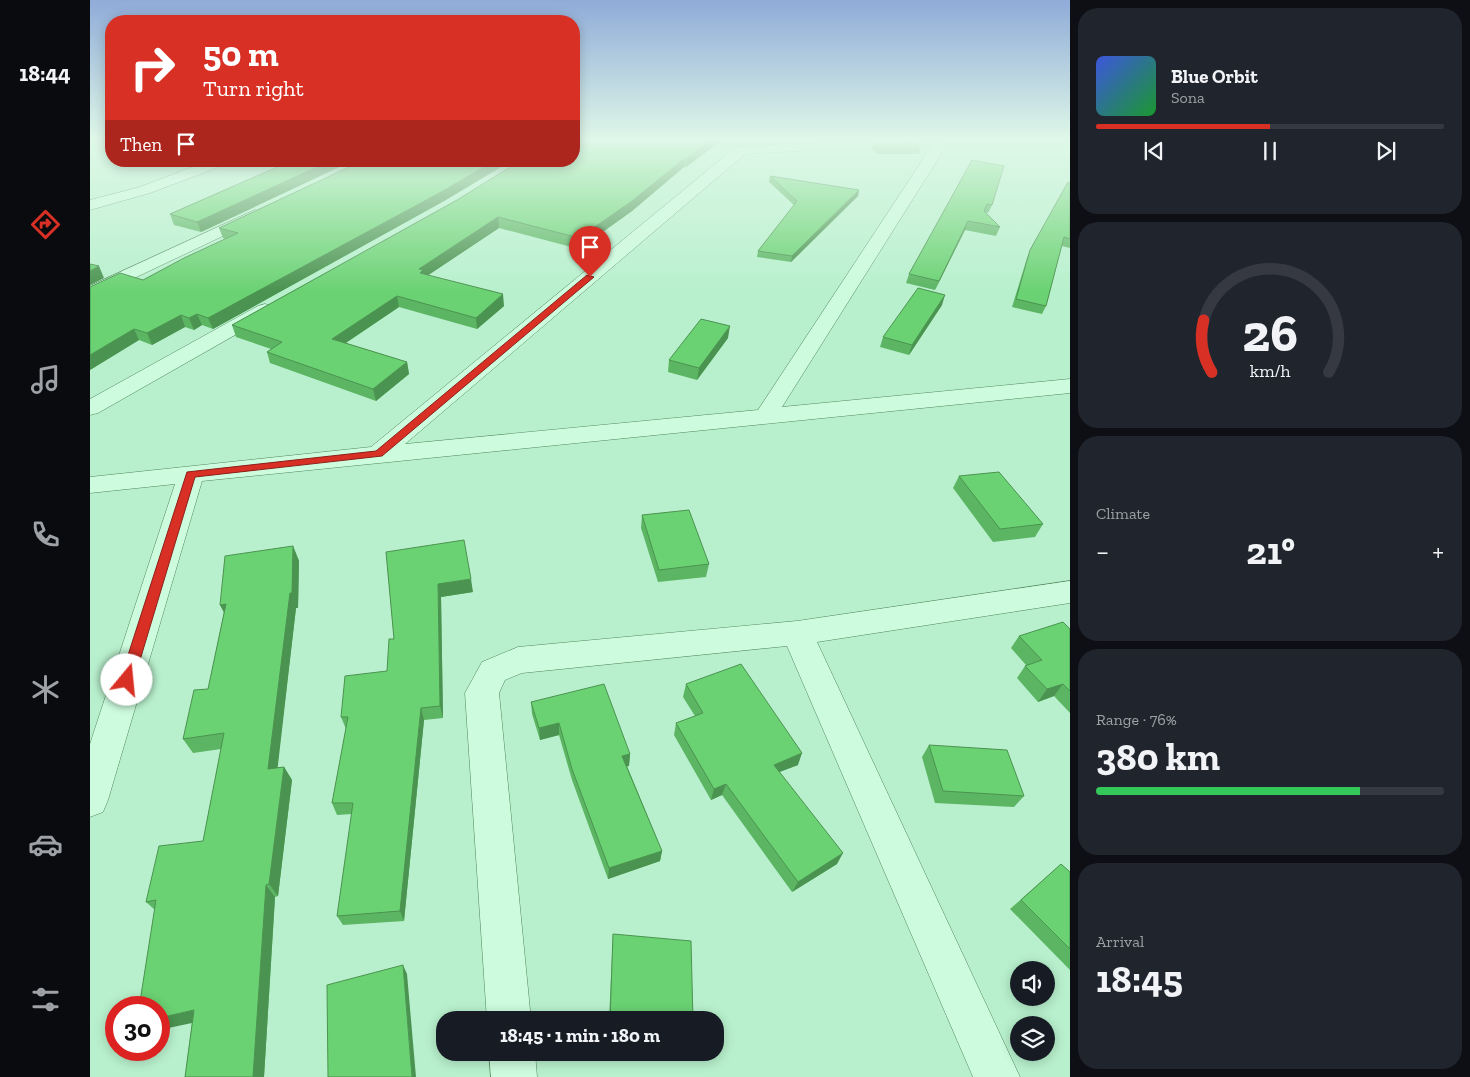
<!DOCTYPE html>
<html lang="en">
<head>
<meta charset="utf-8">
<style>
  body { margin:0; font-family:"Zilla Slab",serif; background:#20242c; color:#f1f3f6; height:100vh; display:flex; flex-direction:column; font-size:19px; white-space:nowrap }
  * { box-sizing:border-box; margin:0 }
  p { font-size:16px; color:#9ea1a6 }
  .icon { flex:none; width:28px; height:28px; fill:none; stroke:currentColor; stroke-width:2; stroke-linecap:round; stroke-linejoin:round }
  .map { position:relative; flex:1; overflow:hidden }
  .sheet { display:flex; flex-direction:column; gap:8px; padding:8px; background:#0d0f14; width:400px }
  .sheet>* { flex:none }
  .top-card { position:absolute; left:15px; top:15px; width:475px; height:152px; border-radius:20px; box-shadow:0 2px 12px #0003; background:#d93025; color:#fff; overflow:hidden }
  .buttons { position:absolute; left:920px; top:961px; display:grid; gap:10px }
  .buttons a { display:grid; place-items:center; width:45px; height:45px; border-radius:50%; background:#171b24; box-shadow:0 2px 12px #0003; font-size:25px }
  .speed { position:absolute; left:15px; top:996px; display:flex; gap:10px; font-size:25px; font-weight:700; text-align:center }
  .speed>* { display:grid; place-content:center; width:65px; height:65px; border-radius:50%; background:#171b24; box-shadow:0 2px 12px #0003; line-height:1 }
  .speed .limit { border:8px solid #d22; background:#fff; color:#111 }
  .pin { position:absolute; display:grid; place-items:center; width:42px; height:42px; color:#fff; margin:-51px -21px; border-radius:50% 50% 50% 0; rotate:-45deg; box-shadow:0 0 5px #0007 }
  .pin .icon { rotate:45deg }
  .me { position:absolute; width:55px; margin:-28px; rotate:17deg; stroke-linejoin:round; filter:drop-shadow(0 0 4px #0008) }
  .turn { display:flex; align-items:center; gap:18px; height:105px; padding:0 15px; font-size:22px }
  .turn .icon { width:65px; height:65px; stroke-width:2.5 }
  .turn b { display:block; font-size:35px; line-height:42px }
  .then { display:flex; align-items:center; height:48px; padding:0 15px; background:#0003; gap:10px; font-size:19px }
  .big { font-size:38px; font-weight:800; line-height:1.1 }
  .sheet .tile { flex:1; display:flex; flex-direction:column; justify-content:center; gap:8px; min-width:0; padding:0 18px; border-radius:20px; background:#20242c }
  .sheet .dial { align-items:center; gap:0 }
  .dial svg { height:130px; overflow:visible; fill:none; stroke:#363941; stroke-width:7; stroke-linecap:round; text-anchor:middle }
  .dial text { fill:#f1f3f6; stroke:none }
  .song { display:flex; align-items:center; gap:15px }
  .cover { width:60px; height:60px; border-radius:8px; background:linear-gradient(135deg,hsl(230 70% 55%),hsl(130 70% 35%)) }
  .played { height:5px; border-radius:2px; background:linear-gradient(90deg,#d93025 50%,#363941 50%) }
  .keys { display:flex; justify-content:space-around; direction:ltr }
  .heat { display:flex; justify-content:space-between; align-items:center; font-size:28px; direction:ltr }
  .charge { height:8px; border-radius:4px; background:linear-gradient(90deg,#34c759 76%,#363941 0) }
  .trip { position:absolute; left:346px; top:1011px; width:288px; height:50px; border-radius:20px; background:#171b24; box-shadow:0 2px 12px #0003; font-weight:800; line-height:50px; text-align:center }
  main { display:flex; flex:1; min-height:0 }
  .menu { display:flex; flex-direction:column; width:90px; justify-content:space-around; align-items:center; background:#090b0e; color:#9ea1a6 }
  .menu .icon { width:35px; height:35px }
  .menu .current { color:#d93025 }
  .menu b { font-size:22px; color:#f1f3f6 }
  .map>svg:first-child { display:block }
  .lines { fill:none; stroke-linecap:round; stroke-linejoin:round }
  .street-casing { stroke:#53875d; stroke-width:1 }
  .street { fill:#ccfbdd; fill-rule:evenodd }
  .wall { fill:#5cb563 }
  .shaded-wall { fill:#4b9350 }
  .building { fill:#6bd273; stroke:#4b9350 }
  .route { fill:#d93025; stroke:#8d1f18 }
</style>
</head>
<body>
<main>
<nav class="menu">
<b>18:44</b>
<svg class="icon current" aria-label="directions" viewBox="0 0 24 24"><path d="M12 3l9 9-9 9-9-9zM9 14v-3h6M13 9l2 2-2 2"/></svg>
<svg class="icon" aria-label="music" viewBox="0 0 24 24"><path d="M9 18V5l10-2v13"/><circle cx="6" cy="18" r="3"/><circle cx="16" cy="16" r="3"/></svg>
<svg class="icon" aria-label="phone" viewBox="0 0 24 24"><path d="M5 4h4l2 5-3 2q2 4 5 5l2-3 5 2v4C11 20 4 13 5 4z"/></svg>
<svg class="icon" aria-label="climate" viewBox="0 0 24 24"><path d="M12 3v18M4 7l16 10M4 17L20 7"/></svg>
<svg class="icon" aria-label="car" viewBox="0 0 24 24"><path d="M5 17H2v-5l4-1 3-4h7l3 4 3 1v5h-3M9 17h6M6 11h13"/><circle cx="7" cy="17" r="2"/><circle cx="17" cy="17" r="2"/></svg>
<svg class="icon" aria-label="filters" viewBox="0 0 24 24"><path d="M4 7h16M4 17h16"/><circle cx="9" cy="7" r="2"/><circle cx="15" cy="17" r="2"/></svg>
</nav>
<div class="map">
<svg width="980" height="1077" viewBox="0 0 980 1077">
  <rect width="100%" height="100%" fill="#b8f0cd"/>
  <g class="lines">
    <g class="street-casing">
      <path id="street" d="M772 140H860L692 407 980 379V393L112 481 18 800 13 812 0 817V744L85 484 0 493V477L281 447 646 147ZM843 144 668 410 315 444 655 154Z
        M118 161H139L137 164 60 193 0 210V200L50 187Z
        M165 210 171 212 173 215 171 218 0 299V286Z
        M175 304 182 306 185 310 182 314 8 413 0 415V399L168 306Z
        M980 581V603L727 642 930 1077H883L697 646 432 673 415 680 409 693 441 1020H397L375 693 392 662 428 647 707 621Z
        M399 1052H445L447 1077H401Z"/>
    </g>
    <use href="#street" class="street"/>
  </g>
  <path class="wall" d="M632 140 596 167H594L542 211 489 249 409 228 338 275 414 306 387 329 309 307 256 343 317 362 319 374 286 401 180 363 177 352 181 349 146 337 142 325 367 200Z
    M783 144 830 149 829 154H786L782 149Z
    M882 160 902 205 898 213 895 212 910 227 906 236 875 230 845 290 816 283 819 274Z
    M201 161H262L111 232 84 225 80 214Z
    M272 161H421L354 201 123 329 112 325 104 330 95 327 62 345 49 340 0 370 53 280 135 239 133 238 129 228Z
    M680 176 769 190 768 196 701 262 667 257 668 251 704 205 679 182Z
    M980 183V248L972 246 956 306 952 314 922 307 937 258 940 250Z
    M852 305 819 355 790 347 793 337Z
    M638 338 607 380 578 372 579 360Z
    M869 476 953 524 945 537 903 542 863 488Z
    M552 515 619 564 616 577 568 582 551 528Z
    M203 546 209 561 208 608H206L187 767H194L202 780 188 896 185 897 174 1077H95L102 1023 65 910 56 902 113 841 131 749 103 753 93 739 118 689 134 612 130 605Z
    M296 552 383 592 351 597 353 718 334 720 314 921 253 925 247 916 262 814 247 815 242 803 256 729 251 717 297 671 304 639Z
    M980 629V713L964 696 948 702 927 678 935 666 936 665 921 648 929 636Z
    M596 684 708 765 689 772 747 864 702 892 632 795 621 800 584 735 586 723 605 716 593 697Z
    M441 702 540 754 539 766H537L572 851 570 861 518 879 482 780 469 735 450 740 442 714Z
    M839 745 934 796 924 807 845 803 832 757Z
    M971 864 980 872V970L920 909Z
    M523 934 603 1020H519Z"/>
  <path class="shaded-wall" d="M621 140H632L596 167 597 158Z
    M595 158 594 167 542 211 489 249V238Z
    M240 161H262L111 232 107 222Z
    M404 161H421L354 201 123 329 118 318Z
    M769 190 768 196 701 262 702 256Z
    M408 217 409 228 334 278 335 281 329 269Z
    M878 221 875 230 845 290 849 281Z
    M9 266 14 278 0 285V271Z
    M413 294 414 306 387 329 386 318Z
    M855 295 852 305 819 355 822 345Z
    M307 296 309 307 245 350 242 339Z
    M107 314 112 325 104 330 99 318Z
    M91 315 95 327 62 345 57 333Z
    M640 326 638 338 607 380 609 368Z
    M44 329 49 340 0 370V355Z
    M317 362 319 374 286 401 283 389Z
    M203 546 209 561 208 608H206L186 782 178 769Z
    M381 579 383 592 351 597 353 718 350 706 348 584Z
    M136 604 138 620 130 605Z
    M973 684 964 696 948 702 957 689Z
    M331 708 334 720 314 921 310 911Z
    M469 723V735L450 740 449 728Z
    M712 753 708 765 679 776 684 765Z
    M540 754 539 766 532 768V756Z
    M194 767 202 780 188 896 179 884Z
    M636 784 632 795 621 800 624 789Z
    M572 851 570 861 518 879 519 868Z
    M753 853 747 864 702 892 708 882Z
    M176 885 185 897 174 1077H163Z
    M313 965 317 974 326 1077H322Z
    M104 1010 116 1020 69 1030V1018Z"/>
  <path class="building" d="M484 140H621L597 158H595L542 201 489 238 408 217 329 269 333 270 330 273 413 294 386 318 307 296 242 339 317 362 283 389 177 352 192 342 142 325 367 200 430 161H484Z
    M824 142 830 149H787L783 144Z
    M882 160 914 166 902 205 897 204 894 211 910 227 878 221 849 281 819 274Z
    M201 161H240L107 222 80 214Z
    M272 161H404L353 191 118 318 107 314 99 318 91 315 57 333 44 329 0 355V287L30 273 53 280 94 258 148 233 129 228Z
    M680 176 769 190 702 256 668 251 707 201Z
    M978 182 980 183V239L974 237 956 306 926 299 940 250Z
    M0 264 9 266 0 271Z
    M828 288 855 295 822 345 793 337Z
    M611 319 640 326 609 368 579 360Z
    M909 472 953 524 910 529 869 476Z
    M599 510 619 564 569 570 552 515Z
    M374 540 381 579 348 584 350 706 331 708 310 911 247 916 263 803H242L258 717H251L255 676 297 671 299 639H304L296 552Z
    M203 546 202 593H200L178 769 194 767 179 884 176 885 163 1077H95L104 1010 69 1018V1008H49L66 900 56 902 69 846 113 841 134 733 93 739 104 690 118 689 136 604 130 605 135 556Z
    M973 622 980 629V691L973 684 957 689 935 666 952 660 929 636Z
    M651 664 712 753 684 765 753 853 708 882 636 784 624 789 586 723 613 713 596 684Z
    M514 684 540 754 532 756 572 851 519 868 482 769 469 723 449 728 441 702Z
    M839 745 917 750 934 796 853 791Z
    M971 864 980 872V949L931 900Z
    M523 934 601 941 603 1020H520Z
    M313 965 322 1077H238L237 985Z"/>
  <linearGradient id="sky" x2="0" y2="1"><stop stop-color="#8fabd8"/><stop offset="0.48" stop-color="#dff8e8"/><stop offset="1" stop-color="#dff8e8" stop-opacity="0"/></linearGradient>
  <rect width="980" height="291" fill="url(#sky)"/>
  <path class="route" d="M497 275 504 277 292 456 105 477 44 680 42 684 37 686 32 684 30 680 97 472 286 451Z"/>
</svg>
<div class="buttons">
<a><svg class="icon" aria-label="sound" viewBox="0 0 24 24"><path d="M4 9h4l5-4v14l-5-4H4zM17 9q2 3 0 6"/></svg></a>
<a><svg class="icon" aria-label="layers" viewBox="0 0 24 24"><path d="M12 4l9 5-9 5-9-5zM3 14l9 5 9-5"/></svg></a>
</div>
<div class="speed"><div class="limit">30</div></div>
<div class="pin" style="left:500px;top:277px;background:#d93025"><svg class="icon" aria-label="arrive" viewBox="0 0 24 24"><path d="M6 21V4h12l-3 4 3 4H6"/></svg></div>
<svg class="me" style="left:37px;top:680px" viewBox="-20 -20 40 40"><circle r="19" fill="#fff"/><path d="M0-13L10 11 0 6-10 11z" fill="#d93025"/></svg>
<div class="trip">18:45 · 1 min · 180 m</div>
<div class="top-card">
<div class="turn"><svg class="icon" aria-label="right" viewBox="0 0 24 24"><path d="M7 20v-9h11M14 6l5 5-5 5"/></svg><div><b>50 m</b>Turn right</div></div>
<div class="then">Then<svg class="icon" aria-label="arrive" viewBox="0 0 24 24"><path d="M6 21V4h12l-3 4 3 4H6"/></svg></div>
</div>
</div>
<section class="sheet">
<div class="tile">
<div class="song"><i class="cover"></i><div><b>Blue Orbit</b><p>Sona</p></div></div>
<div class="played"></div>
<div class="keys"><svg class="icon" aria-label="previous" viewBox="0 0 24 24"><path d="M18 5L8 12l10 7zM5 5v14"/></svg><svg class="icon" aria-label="pause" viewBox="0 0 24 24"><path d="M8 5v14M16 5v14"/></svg><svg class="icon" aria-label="next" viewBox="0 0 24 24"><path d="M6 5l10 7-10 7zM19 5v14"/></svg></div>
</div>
<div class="tile dial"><svg viewBox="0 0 100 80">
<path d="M14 69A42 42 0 1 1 86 69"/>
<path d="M14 69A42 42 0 0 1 9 37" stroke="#d93025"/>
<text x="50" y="56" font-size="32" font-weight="700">26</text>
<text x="50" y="72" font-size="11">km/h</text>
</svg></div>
<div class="tile"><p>Climate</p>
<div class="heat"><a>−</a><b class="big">21°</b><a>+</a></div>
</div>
<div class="tile"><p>Range · 76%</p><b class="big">380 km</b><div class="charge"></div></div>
<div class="tile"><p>Arrival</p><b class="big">18:45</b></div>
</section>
</main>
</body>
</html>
